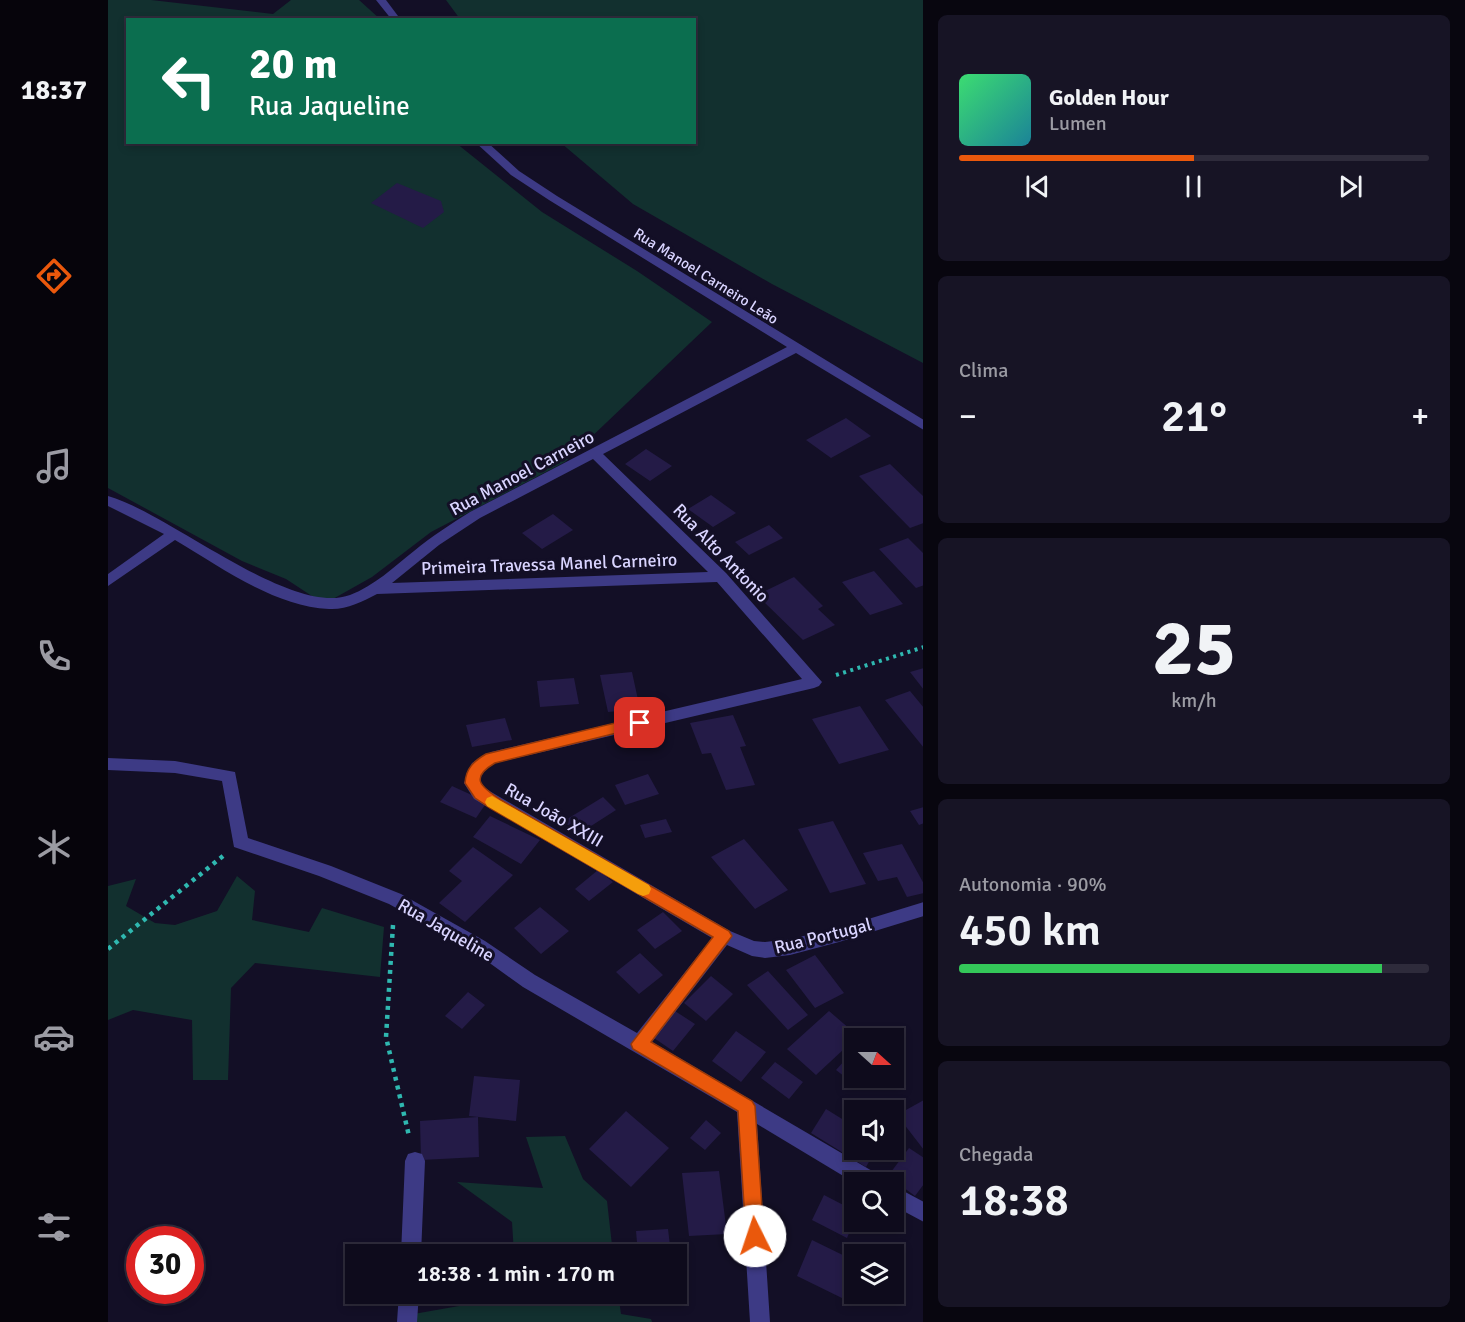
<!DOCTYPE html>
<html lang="pt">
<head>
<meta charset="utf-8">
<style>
  body { margin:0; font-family:Signika,sans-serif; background:#171425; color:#f1f3f6; height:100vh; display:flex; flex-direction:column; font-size:22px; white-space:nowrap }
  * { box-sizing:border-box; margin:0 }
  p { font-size:20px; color:#9b9ba3 }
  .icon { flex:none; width:33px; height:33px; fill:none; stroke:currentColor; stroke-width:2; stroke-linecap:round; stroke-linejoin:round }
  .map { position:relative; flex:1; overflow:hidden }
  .side { display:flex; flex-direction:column; gap:15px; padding:15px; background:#08060f; width:542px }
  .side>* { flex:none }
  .banner { position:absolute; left:18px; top:18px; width:570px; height:126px; border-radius:0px; box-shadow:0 3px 9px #0003,0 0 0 2px #2e2b3b; background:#0b6e4f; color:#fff; overflow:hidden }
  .needle { width:39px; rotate:111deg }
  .controls { position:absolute; left:736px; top:1028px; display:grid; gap:12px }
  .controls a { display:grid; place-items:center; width:60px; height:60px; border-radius:0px; background:#0e0b1c; box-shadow:0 3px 9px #0003,0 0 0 2px #2e2b3b; font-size:30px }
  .speed { position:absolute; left:18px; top:1226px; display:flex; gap:12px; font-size:30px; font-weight:700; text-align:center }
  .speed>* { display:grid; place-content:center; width:78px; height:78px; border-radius:50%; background:#0e0b1c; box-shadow:0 3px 9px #0003,0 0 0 2px #2e2b3b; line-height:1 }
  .speed .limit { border:9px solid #d22; background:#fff; color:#111 }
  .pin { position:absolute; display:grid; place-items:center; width:51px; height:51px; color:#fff; margin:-26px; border-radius:12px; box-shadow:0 3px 9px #0006 }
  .me { position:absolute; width:66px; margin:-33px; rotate:356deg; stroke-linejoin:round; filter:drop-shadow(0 0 4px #0008) }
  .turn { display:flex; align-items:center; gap:21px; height:126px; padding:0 24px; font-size:27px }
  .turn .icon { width:78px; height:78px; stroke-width:2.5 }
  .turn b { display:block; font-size:42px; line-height:51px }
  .big { font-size:45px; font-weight:600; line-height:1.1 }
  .side .widget { flex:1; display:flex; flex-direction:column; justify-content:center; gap:9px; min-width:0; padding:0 21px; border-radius:9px; background:#171425 }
  .side .dial { align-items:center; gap:0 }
  .dial b { font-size:78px; line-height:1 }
  .song { display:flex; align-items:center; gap:18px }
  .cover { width:72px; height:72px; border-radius:9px; background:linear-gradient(135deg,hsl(140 70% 55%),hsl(190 70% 35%)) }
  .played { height:6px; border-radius:3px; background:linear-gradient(90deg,#ea580c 50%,#2e2b3b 50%) }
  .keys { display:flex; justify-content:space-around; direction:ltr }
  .heat { display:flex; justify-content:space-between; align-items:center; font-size:33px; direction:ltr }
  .charge { height:9px; border-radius:4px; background:linear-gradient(90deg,#34c759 90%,#2e2b3b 0) }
  .trip { position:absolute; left:237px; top:1244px; width:342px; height:60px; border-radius:0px; background:#0e0b1c; box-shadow:0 3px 9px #0003,0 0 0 2px #2e2b3b; font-weight:600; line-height:60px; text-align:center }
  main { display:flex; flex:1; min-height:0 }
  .tab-bar { display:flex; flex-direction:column; width:108px; justify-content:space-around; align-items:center; background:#06040b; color:#9b9ba3 }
  .tab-bar .icon { width:42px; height:42px }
  .tab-bar .on { color:#ea580c }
  .tab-bar b { font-size:27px; color:#f1f3f6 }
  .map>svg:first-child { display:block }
  .green { fill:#12302f }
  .building { fill:#241b47 }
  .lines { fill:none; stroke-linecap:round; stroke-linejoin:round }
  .path-far1 { stroke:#2fb8b0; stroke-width:4; stroke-dasharray:3 4.5; stroke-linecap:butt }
  .path { stroke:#2fb8b0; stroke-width:4.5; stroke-dasharray:4 5; stroke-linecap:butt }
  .minor { fill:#3d3a85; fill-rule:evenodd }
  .route { fill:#ea580c; stroke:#983908; stroke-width:1.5 }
  .slow { fill:#f59e0b }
  .labels { text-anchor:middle; stroke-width:6; stroke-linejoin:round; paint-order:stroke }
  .far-street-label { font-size:15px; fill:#d9d4ff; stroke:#130f26 }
  .street-label { font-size:18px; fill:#d9d4ff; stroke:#130f26 }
</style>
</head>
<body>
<main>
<nav class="tab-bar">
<b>18:37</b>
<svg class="icon on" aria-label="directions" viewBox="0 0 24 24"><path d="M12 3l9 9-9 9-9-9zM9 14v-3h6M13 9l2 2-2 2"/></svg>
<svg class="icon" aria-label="music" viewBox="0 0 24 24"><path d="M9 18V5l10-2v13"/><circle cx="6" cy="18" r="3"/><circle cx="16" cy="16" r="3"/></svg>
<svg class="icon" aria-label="phone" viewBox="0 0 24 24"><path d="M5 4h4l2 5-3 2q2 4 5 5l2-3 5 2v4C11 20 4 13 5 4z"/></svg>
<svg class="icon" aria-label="climate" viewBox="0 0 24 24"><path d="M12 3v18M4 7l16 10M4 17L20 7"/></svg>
<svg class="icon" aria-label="car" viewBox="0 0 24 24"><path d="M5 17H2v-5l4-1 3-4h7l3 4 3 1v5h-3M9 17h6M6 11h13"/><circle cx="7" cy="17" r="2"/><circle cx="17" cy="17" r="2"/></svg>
<svg class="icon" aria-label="filters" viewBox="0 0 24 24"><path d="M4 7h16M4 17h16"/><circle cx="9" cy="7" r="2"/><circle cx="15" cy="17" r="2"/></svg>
</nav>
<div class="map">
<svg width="816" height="1322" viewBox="0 0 816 1322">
  <rect width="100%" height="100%" fill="#130f26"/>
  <path class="green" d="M0 0H43L165 14 183 0H251L272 19 20 20V142L348 143 434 212 529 271 604 322 457 462 323 532 264 577 216 604 178 579 134 561 0 488Z
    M338 0H815V363L664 284 525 204 453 143 586 142V20L352 19Z
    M129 876 147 891 144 920 201 932 214 908 276 927 272 977 147 963 123 988 120 1080H85L84 1020 25 1010 0 1020V886L28 879 18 906 47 923 67 925 109 911Z
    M457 1136 475 1179 499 1201 505 1254H406L404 1222 349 1182 435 1188 418 1137Z
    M407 1293H510L513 1314 543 1319 544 1322H302L300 1315 407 1296Z"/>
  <path class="building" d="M289 183 333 201 336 212 315 228 263 203Z
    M738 418 763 436 723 458 698 440Z
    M538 449 564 466 542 481 517 464Z
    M782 464 816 497V523L802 528 751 476Z
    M603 495 628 513 605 527 580 509Z
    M445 514 465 530 434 549 414 533Z
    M661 525 675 538 641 555 627 542Z
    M800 538 816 554V585L808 588 771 549Z
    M766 571 795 604 762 615 734 582Z
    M686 577 715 606 710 609 727 625 695 640 649 595Z
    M816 668V690L802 672Z
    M524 672 532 709 500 712 492 675Z
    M466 678 471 704 432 707 429 681Z
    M802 691 816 708V748L777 700Z
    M752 706 781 750 731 764 704 719Z
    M625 715 638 746 632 747 647 785 618 790 603 753 594 754 582 723Z
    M397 718 404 740 364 747 358 725Z
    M540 774 551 794 517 805 507 785Z
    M344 786 379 802 368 818 332 802Z
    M495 797 508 810 469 835 456 821Z
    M816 807V823L811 825 802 811Z
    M382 816 432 840 413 864 365 837Z
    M558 819 564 832 537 838 532 825Z
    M725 821 758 884 722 893 690 829Z
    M636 839 680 890 647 909 603 857Z
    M794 844 816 884V893L799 897 789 877 770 881 755 853Z
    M365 847 405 875 357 922 331 903 354 881 341 871Z
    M490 870 505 882 481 901 467 889Z
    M432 907 461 931 433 954 406 928Z
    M555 912 574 931 547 949 529 930Z
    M532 953 555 975 531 994 508 972Z
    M707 955 736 993 707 1008 678 970Z
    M660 971 700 1015 680 1030 639 985Z
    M603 976 625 994 598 1021 576 1003Z
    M360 992 377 1005 354 1029 337 1016Z
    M567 1011 587 1024 565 1051 546 1038Z
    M721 1011 750 1036 708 1075 679 1049Z
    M628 1031 658 1052 633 1082 604 1061Z
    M747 1049V1073L741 1080 728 1070Z
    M667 1062 695 1082 681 1099 653 1078Z
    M366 1076 412 1080 408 1121 361 1116Z
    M816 1100V1150L789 1115Z
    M718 1109 747 1127V1149H768L758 1167 703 1133Z
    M518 1111 561 1148 523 1187 481 1149Z
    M370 1117 371 1157 313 1160 312 1121Z
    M598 1120 613 1133 597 1150 582 1138Z
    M801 1148 816 1158V1184L807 1196 780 1176Z
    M611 1171 619 1234 581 1236 574 1173Z
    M716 1195 747 1211V1219L739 1238 704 1220Z
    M560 1229 563 1254H530L528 1231Z
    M704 1240 747 1261V1274L738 1300 689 1276Z"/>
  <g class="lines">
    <path class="path-far1" d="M728 675 816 647"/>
    <path class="path" d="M285 925 278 1037 301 1136
      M0 949 115 856"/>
    <path class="minor" d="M268 0H278L293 20H284Z
      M367 142H379L411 171 449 196 816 420V430L688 353 495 454 618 573 714 682 711 686 706 688 387 763C379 768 373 772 372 782L378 789 622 931 646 941 657 942 682 939 731 928 816 902V916L731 942 682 955 657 958 644 956 619 945 544 1042 771 1175 774 1182 747 1183 649 1124 662 1322H642L629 1112 415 987 365 951 281 904 211 876 126 847 114 781 67 773 0 770V758L67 761 127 772 140 838 223 866 293 894 377 941 427 975 529 1033 604 938 366 799 356 783 364 763 383 752 694 679 609 582 269 594C254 602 238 610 221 609 165 606 113 567 67 540L0 586V574L56 534 0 506V496C63 514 182 617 242 595 266 586 286 567 306 551 324 536 343 524 362 512L679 347 441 200 403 175ZM485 459 600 572 284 583 331 545 372 518Z
      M307 1152 314 1154 317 1161 313 1254H293L297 1161 300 1154Z
      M786 1186 816 1202V1222L786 1206Z
      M291 1293H311L309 1322H289Z"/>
  </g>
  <path class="route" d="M532 717 539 723 537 726 387 763C361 778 373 787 393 800L621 931 624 936 621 940 543 1042 644 1101 647 1106 656 1236 653 1242 647 1245 640 1242 638 1236 630 1111 525 1049 523 1044 605 937 382 808 367 798 357 783C358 768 366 761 378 754Z"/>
  <path class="slow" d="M384 796 541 885 543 889 541 894 535 896 530 894 379 806 377 802 379 798Z"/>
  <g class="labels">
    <g class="far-street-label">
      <text transform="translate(598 276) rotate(32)" y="5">Rua Manoel Carneiro Leão</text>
    </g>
    <g class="street-label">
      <text transform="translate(414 473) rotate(-28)" y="6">Rua Manoel Carneiro</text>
      <text transform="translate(613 553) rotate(46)" y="6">Rua Alto Antonio</text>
      <text transform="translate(441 564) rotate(-2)" y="6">Primeira Travessa Manel Carneiro</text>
      <text transform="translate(446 815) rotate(30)" y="6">Rua João XXIII</text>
      <text transform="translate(338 930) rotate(30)" y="6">Rua Jaqueline</text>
      <text transform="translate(715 936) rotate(-14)" y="6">Rua Portugal</text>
    </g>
  </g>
</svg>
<div class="controls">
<a><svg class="needle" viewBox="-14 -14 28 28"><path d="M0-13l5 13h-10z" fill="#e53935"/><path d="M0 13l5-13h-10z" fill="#9b9ba3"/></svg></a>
<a><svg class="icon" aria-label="sound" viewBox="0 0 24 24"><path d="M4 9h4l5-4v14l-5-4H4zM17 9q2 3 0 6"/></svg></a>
<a><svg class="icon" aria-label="search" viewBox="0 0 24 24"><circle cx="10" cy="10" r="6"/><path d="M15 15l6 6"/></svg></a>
<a><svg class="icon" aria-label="layers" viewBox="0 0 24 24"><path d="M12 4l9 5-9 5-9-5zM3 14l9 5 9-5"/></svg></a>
</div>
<div class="speed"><div class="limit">30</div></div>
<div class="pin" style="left:532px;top:723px;background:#d93025"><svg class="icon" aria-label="arrive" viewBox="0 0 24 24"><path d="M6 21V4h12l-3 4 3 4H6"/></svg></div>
<svg class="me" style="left:647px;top:1236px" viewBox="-20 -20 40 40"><circle r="19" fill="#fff"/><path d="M0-13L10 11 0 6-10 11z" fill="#ea580c"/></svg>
<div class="trip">18:38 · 1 min · 170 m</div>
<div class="banner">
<div class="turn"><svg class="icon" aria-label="left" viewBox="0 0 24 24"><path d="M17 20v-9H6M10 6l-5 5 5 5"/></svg><div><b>20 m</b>Rua Jaqueline</div></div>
</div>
</div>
<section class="side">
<div class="widget">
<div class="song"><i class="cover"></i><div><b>Golden Hour</b><p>Lumen</p></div></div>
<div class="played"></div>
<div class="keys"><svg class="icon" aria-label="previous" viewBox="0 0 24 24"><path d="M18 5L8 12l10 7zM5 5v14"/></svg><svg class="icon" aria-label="pause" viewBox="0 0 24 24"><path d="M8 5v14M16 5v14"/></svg><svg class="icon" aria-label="next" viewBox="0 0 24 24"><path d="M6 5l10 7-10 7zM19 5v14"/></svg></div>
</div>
<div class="widget"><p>Clima</p>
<div class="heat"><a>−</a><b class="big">21°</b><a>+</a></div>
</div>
<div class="widget dial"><b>25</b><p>km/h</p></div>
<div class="widget"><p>Autonomia · 90%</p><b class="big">450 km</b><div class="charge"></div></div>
<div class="widget"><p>Chegada</p><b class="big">18:38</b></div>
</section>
</main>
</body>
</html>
